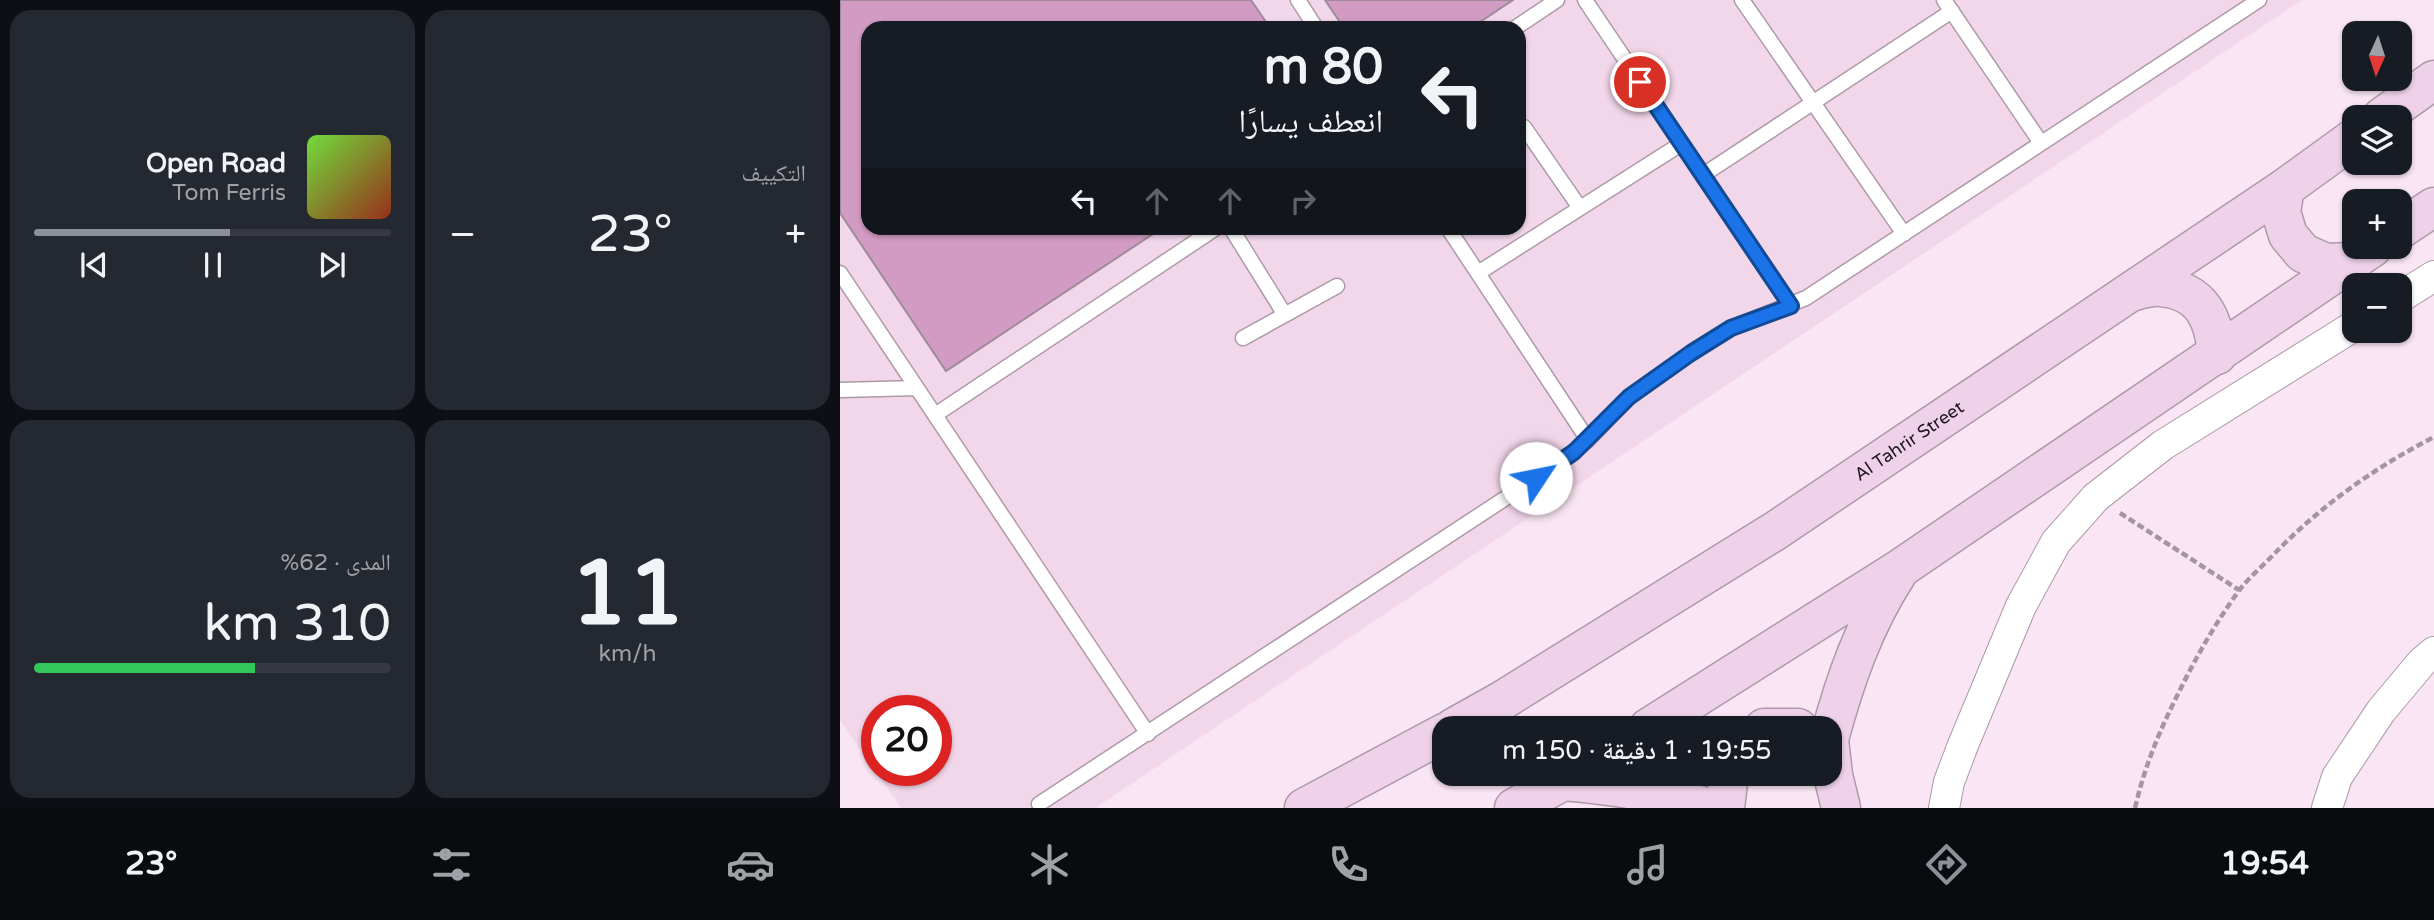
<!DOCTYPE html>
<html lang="ar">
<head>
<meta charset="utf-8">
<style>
  body { margin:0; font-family:"Varela Round","Noto Naskh Arabic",sans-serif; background:#242831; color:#f1f3f6; direction:rtl; height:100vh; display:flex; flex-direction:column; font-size:26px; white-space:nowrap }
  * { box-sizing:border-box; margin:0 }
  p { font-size:23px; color:#9ea1a6 }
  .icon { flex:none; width:38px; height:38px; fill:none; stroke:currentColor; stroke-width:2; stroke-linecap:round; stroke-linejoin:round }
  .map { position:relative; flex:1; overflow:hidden; direction:ltr }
  .details { display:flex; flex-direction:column; gap:10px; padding:10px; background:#0d0f14; width:840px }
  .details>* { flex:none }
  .guide { position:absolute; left:21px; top:21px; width:665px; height:214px; border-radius:21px; box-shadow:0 2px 5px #0004; direction:rtl; background:#171b24; color:#f1f3f6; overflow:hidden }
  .needle { width:46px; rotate:183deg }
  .fabs { position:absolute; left:1502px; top:21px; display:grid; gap:14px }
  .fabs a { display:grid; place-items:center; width:70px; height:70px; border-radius:14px; background:#171b24; box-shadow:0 2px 5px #0004; font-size:35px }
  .speed { position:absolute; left:21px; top:695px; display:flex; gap:14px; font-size:35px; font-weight:700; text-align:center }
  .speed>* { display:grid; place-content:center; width:91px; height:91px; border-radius:50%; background:#171b24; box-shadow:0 2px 5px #0004; line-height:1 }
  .speed .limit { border:10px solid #d22; background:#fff; color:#111 }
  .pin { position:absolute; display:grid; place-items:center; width:60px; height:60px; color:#fff; margin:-30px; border:4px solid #fff; border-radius:50%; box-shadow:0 2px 7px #0007 }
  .me { position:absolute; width:77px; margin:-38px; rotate:56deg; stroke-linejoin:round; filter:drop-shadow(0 0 5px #0008) }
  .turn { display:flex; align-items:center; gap:24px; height:147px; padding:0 28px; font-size:32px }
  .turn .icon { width:91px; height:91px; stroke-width:2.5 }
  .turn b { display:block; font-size:49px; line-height:60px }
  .lanes { display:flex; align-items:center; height:66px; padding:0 28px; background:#0003; justify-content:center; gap:35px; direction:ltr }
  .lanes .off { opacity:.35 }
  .big { font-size:52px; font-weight:600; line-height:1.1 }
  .details .tile { flex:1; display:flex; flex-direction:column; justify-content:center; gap:10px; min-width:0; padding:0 24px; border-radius:21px; background:#242831 }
  .details .dial { align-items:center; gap:0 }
  .dial b { font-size:91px; line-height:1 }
  .song { display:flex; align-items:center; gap:21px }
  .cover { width:84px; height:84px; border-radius:10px; background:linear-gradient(135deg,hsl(100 70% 55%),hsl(10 70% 35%)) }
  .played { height:7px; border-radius:4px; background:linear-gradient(90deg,#8c9099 55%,#363941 55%) }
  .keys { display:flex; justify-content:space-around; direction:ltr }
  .heat { display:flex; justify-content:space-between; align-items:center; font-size:38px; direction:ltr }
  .charge { height:10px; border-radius:5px; background:linear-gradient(90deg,#34c759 62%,#363941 0) }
  .details .tiles { flex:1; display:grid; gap:10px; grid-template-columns:repeat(2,1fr) }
  .trip { position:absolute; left:592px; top:716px; width:410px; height:70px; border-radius:21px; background:#171b24; box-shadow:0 2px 5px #0004; font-weight:600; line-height:70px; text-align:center; direction:rtl }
  .tab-bar { display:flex; height:112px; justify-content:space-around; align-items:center; background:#090b0e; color:#9ea1a6 }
  .tab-bar .icon { width:49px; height:49px }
  .tab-bar .selected { color:#8c9099 }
  .tab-bar b { font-size:32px; color:#f1f3f6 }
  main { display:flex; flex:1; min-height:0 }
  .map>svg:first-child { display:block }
  .built { fill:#f2d7eb; fill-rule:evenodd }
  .building { fill:#d29bc4; stroke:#9e8b99; stroke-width:2 }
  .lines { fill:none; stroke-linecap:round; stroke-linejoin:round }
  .lane-casing { stroke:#ad9aa8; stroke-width:17 }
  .street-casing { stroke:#ad9aa8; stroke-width:32 }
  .secondary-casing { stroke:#ad9aa8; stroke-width:41 }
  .path { stroke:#a495a0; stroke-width:4.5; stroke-dasharray:7 3.5; stroke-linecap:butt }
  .lane { stroke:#fff; stroke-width:14 }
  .street { stroke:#fff; stroke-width:30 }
  .secondary { stroke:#efd1e9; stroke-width:38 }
  .route-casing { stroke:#114b97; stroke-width:18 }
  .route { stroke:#1a73e8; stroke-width:12 }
  .labels { text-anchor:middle; stroke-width:5; stroke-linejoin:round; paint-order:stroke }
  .street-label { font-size:18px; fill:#1d161b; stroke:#f9e5f3 }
</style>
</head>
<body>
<main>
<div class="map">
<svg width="1594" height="808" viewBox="0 0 1594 808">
  <rect width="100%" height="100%" fill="#f9e5f3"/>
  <path class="built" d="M0 0H1462L255 808H61L0 720ZM28 28H679V228H28ZM37 710H96V770H37Z"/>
  <path class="building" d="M0 0H411L430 28H28V228H322L106 371 0 213Z
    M485 0H673L631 28H504Z"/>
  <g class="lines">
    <g class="lane-casing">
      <path id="lane" d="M458 0 476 28
        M745 0 951 306
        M902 0 1064 234
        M1104 0 1201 143
        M675 28 717 0
        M684 127 740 208
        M863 175 1112 11
        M391 228 445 315
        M608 228 748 440
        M0 273 308 734
        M638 273 841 144
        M403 338 497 286
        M0 390 77 388
        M95 415 376 228
        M199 804 719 463 748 440 789 397 851 353 891 328 966 298 1419 0"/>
    </g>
    <g class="street-casing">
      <path id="street" d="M1559 298 1594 276
        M1104 808 1109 782 1123 745 1181 606 1216 542 1256 497 1323 445 1514 326
        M1487 808 1497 777 1541 711 1582 662 1594 652"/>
    </g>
    <g class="secondary-casing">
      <g id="secondary">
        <path d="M1542 117 1594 80"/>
        <path d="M1445 188 1441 212 1448 235 1463 253 1486 263 1510 262"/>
        <path d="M1559 230 1594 207"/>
        <path d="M1294 291C1302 289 1312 286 1321 287 1362 291 1374 318 1377 355"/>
        <path id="s1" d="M613 728 663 700 935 531 1445 188 1514 138"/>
        <path d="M808 728 1061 568 1533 247"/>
        <path d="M924 728H958"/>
        <path d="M989 739C1005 680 1024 625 1057 574"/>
        <path d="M989 740 993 775 1001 808"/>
        <path d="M723 781C774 785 819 792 868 808"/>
        <path d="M464 808 604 733"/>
        <path d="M674 808 736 774"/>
        <path d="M885 808 889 774"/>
      </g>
    </g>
    <path class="path" d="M1280 513 1399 590
      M1295 808C1304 769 1318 734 1336 698 1354 661 1374 625 1398 592 1408 578 1423 566 1435 553 1482 505 1534 468 1594 437"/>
    <use href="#lane" class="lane"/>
    <use href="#street" class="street"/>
    <use href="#secondary" class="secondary"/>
  </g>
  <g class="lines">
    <g class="route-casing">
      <path id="route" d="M696 478 734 452 789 397 851 353 891 328 951 306 800 82"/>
    </g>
    <use href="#route" class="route"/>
  </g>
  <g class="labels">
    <g class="street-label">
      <text dy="6" stroke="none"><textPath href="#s1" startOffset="539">Al Tahrir Street</textPath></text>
    </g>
  </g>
</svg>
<div class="fabs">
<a><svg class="needle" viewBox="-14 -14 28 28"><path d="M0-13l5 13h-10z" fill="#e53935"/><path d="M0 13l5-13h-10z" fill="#9ea1a6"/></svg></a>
<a><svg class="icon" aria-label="layers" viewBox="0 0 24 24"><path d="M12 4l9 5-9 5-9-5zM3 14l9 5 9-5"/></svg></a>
<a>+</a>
<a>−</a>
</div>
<div class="speed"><div class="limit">20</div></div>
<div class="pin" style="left:800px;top:82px;background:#d93025"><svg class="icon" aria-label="arrive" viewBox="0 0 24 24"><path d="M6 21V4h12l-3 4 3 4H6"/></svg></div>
<svg class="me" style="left:696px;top:478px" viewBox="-20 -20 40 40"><circle r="19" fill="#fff"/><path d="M0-13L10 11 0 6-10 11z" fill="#1a73e8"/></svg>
<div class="trip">19:55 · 1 دقيقة · 150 m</div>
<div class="guide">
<div class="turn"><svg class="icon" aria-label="left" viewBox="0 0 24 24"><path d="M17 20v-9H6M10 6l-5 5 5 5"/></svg><div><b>80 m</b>انعطف يسارًا</div></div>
<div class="lanes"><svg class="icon" aria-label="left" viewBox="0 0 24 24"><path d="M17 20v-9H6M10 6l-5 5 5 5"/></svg><svg class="icon off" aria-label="ahead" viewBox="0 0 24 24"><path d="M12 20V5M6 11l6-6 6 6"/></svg><svg class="icon off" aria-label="ahead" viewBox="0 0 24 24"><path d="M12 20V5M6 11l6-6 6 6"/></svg><svg class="icon off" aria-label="right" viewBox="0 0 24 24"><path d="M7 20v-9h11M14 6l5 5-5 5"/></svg></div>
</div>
</div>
<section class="details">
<div class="tiles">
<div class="tile"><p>التكييف</p>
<div class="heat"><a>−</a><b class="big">23°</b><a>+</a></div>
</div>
<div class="tile">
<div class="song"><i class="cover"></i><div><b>Open Road</b><p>Tom Ferris</p></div></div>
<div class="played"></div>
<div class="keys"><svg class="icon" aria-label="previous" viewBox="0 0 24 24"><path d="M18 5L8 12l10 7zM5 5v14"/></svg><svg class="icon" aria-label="pause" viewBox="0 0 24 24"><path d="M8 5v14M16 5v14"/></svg><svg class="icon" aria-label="next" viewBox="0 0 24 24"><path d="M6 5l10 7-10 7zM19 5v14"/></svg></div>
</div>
<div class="tile dial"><b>11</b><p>km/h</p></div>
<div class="tile"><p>المدى · 62%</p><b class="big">310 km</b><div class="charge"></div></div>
</div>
</section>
</main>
<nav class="tab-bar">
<b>19:54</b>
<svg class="icon selected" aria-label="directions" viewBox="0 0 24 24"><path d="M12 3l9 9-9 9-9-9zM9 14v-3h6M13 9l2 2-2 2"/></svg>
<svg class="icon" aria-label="music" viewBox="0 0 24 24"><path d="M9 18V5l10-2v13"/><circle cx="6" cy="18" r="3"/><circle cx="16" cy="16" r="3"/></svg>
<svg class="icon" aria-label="phone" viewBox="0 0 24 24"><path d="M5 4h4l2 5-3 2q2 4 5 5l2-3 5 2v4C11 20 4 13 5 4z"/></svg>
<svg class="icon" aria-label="climate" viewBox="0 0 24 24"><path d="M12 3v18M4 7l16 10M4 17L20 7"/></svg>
<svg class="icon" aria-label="car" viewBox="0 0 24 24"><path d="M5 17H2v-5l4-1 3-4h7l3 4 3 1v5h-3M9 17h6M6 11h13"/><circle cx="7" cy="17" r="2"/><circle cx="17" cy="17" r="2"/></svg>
<svg class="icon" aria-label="filters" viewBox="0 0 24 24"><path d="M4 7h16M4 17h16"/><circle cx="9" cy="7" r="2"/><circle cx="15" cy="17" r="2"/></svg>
<b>23°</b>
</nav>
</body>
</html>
